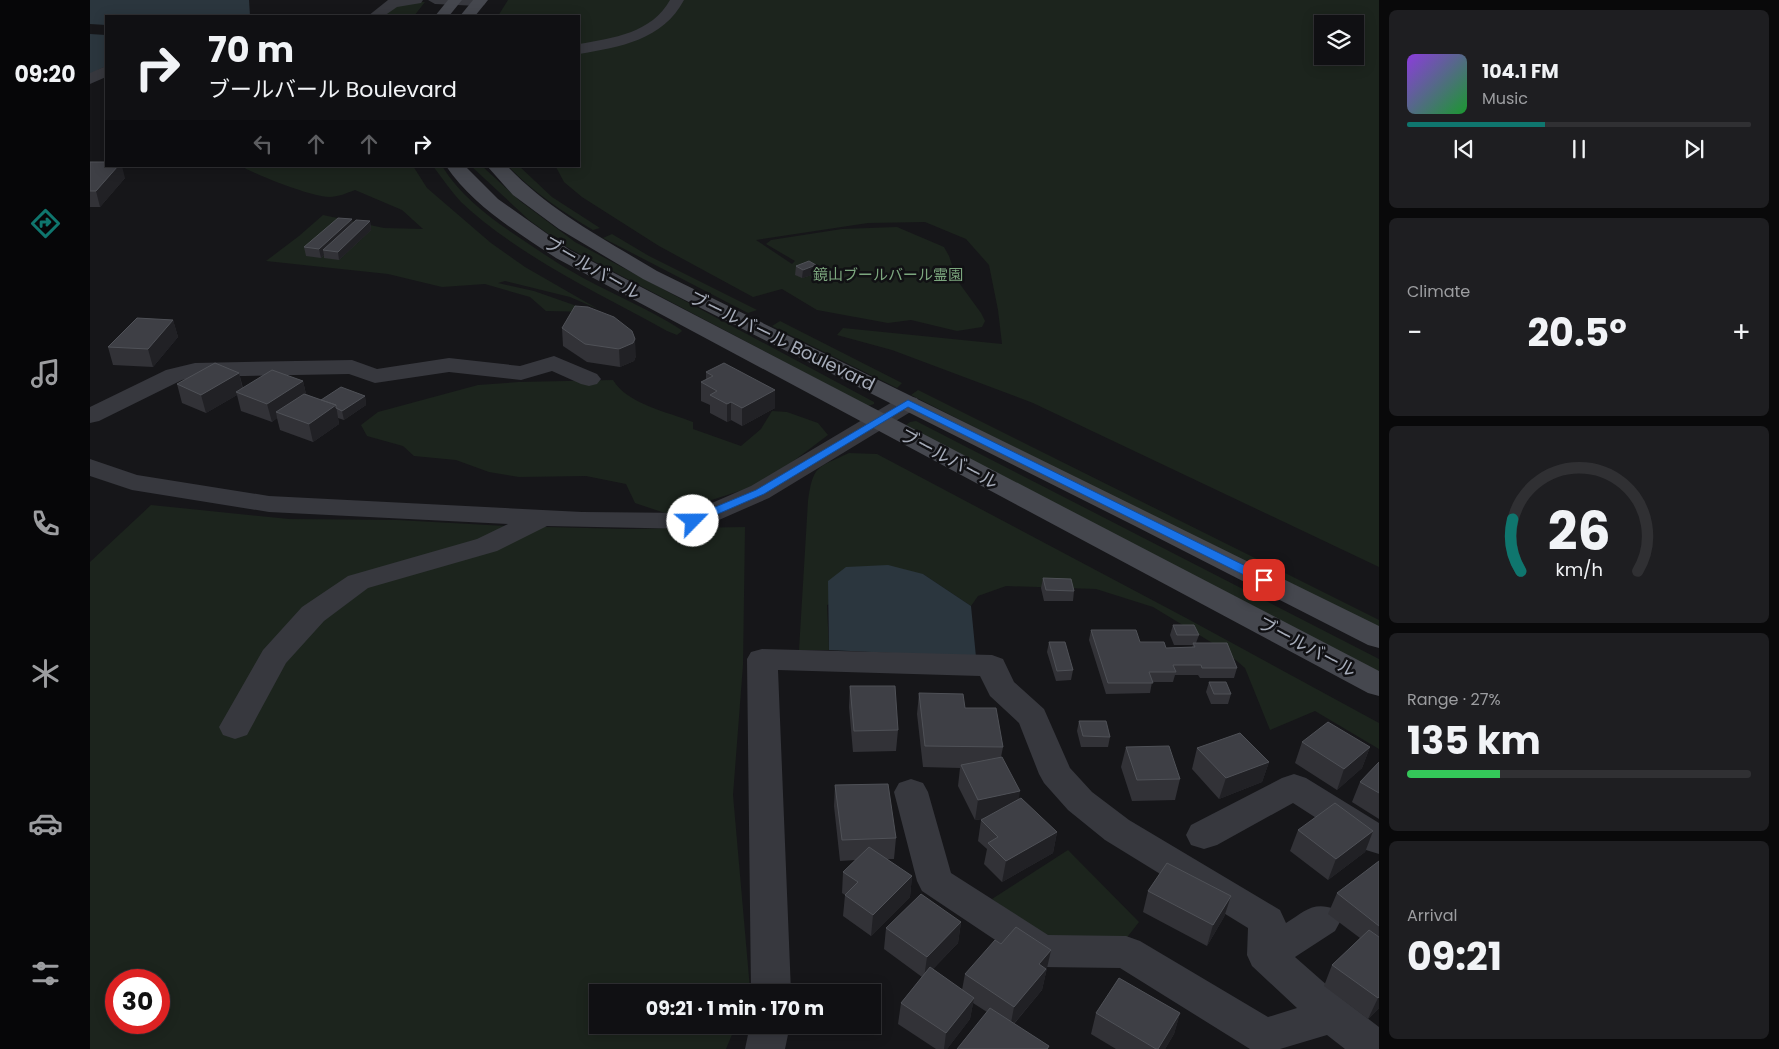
<!DOCTYPE html>
<html lang="en">
<head>
<meta charset="utf-8">
<style>
  body { margin:0; font-family:Poppins,"Noto Sans JP",sans-serif; background:#1e1e21; color:#f1f3f6; height:100vh; display:flex; flex-direction:column; font-size:19px; white-space:nowrap }
  * { box-sizing:border-box; margin:0 }
  p { font-size:16px; color:#9c9da0 }
  .icon { flex:none; width:28px; height:28px; fill:none; stroke:currentColor; stroke-width:2; stroke-linecap:round; stroke-linejoin:round }
  .map { position:relative; flex:1; overflow:hidden }
  .sheet { display:flex; flex-direction:column; gap:10px; padding:10px; background:#09090a; width:400px }
  .sheet>* { flex:none }
  .top-card { position:absolute; left:15px; top:15px; width:475px; height:152px; border-radius:0px; box-shadow:0 2px 12px #0003,0 0 0 1px #303033; background:#101013; color:#f1f3f6; overflow:hidden }
  .fabs { position:absolute; left:1224px; top:15px; display:grid; gap:10px }
  .fabs a { display:grid; place-items:center; width:50px; height:50px; border-radius:0px; background:#101013; box-shadow:0 2px 12px #0003,0 0 0 1px #303033; font-size:25px }
  .speed { position:absolute; left:15px; top:969px; display:flex; gap:10px; font-size:25px; font-weight:700; text-align:center }
  .speed>* { display:grid; place-content:center; width:65px; height:65px; border-radius:50%; background:#101013; box-shadow:0 2px 12px #0003,0 0 0 1px #303033; line-height:1 }
  .speed .limit { border:8px solid #d22; background:#fff; color:#111 }
  .pin { position:absolute; display:grid; place-items:center; width:42px; height:42px; color:#fff; margin:-21px; border-radius:10px; box-shadow:0 2px 8px #0006 }
  .me { position:absolute; width:55px; margin:-28px; rotate:67deg; stroke-linejoin:round; filter:drop-shadow(0 0 4px #0008) }
  .turn { display:flex; align-items:center; gap:18px; height:105px; padding:0 20px; font-size:22px }
  .turn .icon { width:65px; height:65px; stroke-width:2.5 }
  .turn b { display:block; font-size:35px; line-height:42px }
  .lanes { display:flex; align-items:center; height:48px; padding:0 20px; background:#0003; justify-content:center; gap:25px; direction:ltr }
  .lanes .off { opacity:.35 }
  .big { font-size:38px; font-weight:700; line-height:1.1 }
  .sheet .card { flex:1; display:flex; flex-direction:column; justify-content:center; gap:8px; min-width:0; padding:0 18px; border-radius:8px; background:#1e1e21 }
  .sheet .dial { align-items:center; gap:0 }
  .dial svg { height:130px; overflow:visible; fill:none; stroke:#303033; stroke-width:7; stroke-linecap:round; text-anchor:middle }
  .dial text { fill:#f1f3f6; stroke:none }
  .song { display:flex; align-items:center; gap:15px }
  .cover { width:60px; height:60px; border-radius:8px; background:linear-gradient(135deg,hsl(270 70% 55%),hsl(130 70% 35%)) }
  .played { height:5px; border-radius:2px; background:linear-gradient(90deg,#0f766e 40%,#303033 40%) }
  .keys { display:flex; justify-content:space-around; direction:ltr }
  .heat { display:flex; justify-content:space-between; align-items:center; font-size:28px; direction:ltr }
  .charge { height:8px; border-radius:4px; background:linear-gradient(90deg,#34c759 27%,#303033 0) }
  .trip { position:absolute; left:499px; top:984px; width:292px; height:50px; border-radius:0px; background:#101013; box-shadow:0 2px 12px #0003,0 0 0 1px #303033; font-weight:700; line-height:50px; text-align:center }
  main { display:flex; flex:1; min-height:0 }
  .dock { display:flex; flex-direction:column; width:90px; justify-content:space-around; align-items:center; background:#060608; color:#9c9da0 }
  .dock .icon { width:35px; height:35px }
  .dock .active { color:#0f766e }
  .dock b { font-size:22px; color:#f1f3f6 }
  .map>svg:first-child { display:block }
  .green { fill:#1c241d; fill-rule:evenodd }
  .water { fill:#2b363e }
  .lines { fill:none; stroke-linecap:round; stroke-linejoin:round }
  .street { fill:#37383e; fill-rule:evenodd }
  .secondary { fill:#45474e; fill-rule:evenodd }
  .wall { fill:#323237 }
  .shaded-wall { fill:#212125 }
  .building { fill:#3e3f45; stroke:#4f5157 }
  .route { fill:#1a73e8; stroke:#114b97 }
  .labels { text-anchor:middle; stroke-width:5; stroke-linejoin:round; paint-order:stroke }
  .far-park-label { font-size:15px; fill:#7ca77e; stroke:#111114 }
  .street-label { font-size:18px; fill:#a7adba; stroke:#111114 }
</style>
</head>
<body>
<main>
<nav class="dock">
<b>09:20</b>
<svg class="icon active" aria-label="directions" viewBox="0 0 24 24"><path d="M12 3l9 9-9 9-9-9zM9 14v-3h6M13 9l2 2-2 2"/></svg>
<svg class="icon" aria-label="music" viewBox="0 0 24 24"><path d="M9 18V5l10-2v13"/><circle cx="6" cy="18" r="3"/><circle cx="16" cy="16" r="3"/></svg>
<svg class="icon" aria-label="phone" viewBox="0 0 24 24"><path d="M5 4h4l2 5-3 2q2 4 5 5l2-3 5 2v4C11 20 4 13 5 4z"/></svg>
<svg class="icon" aria-label="climate" viewBox="0 0 24 24"><path d="M12 3v18M4 7l16 10M4 17L20 7"/></svg>
<svg class="icon" aria-label="car" viewBox="0 0 24 24"><path d="M5 17H2v-5l4-1 3-4h7l3 4 3 1v5h-3M9 17h6M6 11h13"/><circle cx="7" cy="17" r="2"/><circle cx="17" cy="17" r="2"/></svg>
<svg class="icon" aria-label="filters" viewBox="0 0 24 24"><path d="M4 7h16M4 17h16"/><circle cx="9" cy="7" r="2"/><circle cx="15" cy="17" r="2"/></svg>
</nav>
<div class="map">
<svg width="1289" height="1049" viewBox="0 0 1289 1049">
  <rect width="100%" height="100%" fill="#161619"/>
  <path class="green" d="M418 0H1289V567L943 403 802 350 747 335 753 328 912 344 908 310 899 265 876 239 835 222 778 223 666 240 702 264 705 261 676 244 681 240 752 229 807 227 854 247 859 256 867 280 891 313 895 321 892 327 867 331 821 320 798 323 727 310 692 289 663 297 569 246 492 197 474 182 466 167 489 166V16H408ZM1232 24H1265V56H1232Z
    M321 2H335L324 16H291L302 7Z
    M151 166H323L337 188 401 243 435 267 508 309 480 297 415 281 408 283 444 291 504 312 456 311 440 297 395 284 352 287 298 274 176 261 209 236 233 215 294 228 333 229 312 210 265 190C257 193 248 197 239 197 222 197 166 175 151 166Z
    M343 166H352C369 194 395 214 421 232 445 248 469 265 495 279 527 296 560 310 590 329L592 331 587 335 577 331C507 292 430 257 371 202 361 191 352 178 343 166Z
    M381 166H392L430 201 485 242 784 402V404L778 406 475 246 439 220Z
    M418 166H429L462 197 510 228 503 230C473 212 443 192 418 166Z
    M522 234 559 256 667 310 658 313 513 238Z
    M690 321 812 383 807 388 682 326Z
    M523 380C537 404 578 412 603 422V429L651 446 671 429 682 411 697 412 728 423 738 435 681 478 659 488 578 514 545 503 536 484 496 476 429 477 399 472 366 460 324 456 313 446 277 436 271 425 288 412 388 385 429 382Z
    M828 390 1289 620V632L821 395Z
    M826 421 1289 659V672L817 429 816 425 820 422Z
    M759 453 787 454 1098 619 1289 723V749L1225 711 1180 730 1155 668 1134 650 1063 607 1006 589 916 586 888 596 881 606 833 574 737 605 739 650H709L718 501C723 465 727 468 759 453Z
    M61 505 199 519 307 520 416 526 536 529 655 527 653 665 643 795 660 989 658 992H508V1025H646L636 1049H0V562ZM26 980H69V1022H26Z
    M978 850 1049 922 1035 940 955 938 902 899Z"/>
  <path class="water" d="M0 0H159L160 16H16V25L0 24Z
    M0 34 16 35V66L0 74Z
    M798 565 833 574 881 606 886 657 739 650 738 581 756 567Z"/>
  <g class="lines">
    <path class="street" d="M298 0H333L331 3 307 7 294 16H278Z
      M338 0H395L396 2 394 5 389 6 345 4Z
      M580 0H594C573 40 530 47 489 54V44C523 38 562 33 580 0Z
      M16 66V77L0 84V73Z
      M464 356 507 374 511 379 507 384 499 386 491 384 462 371 431 380 359 372 285 383 259 374 105 377 92 380 9 421 0 423V407L76 370 105 363 262 360 287 369 359 358 430 366Z
      M818 396 827 398 830 403 827 408 679 498 613 527 603 529 457 526 407 551 278 588 234 621 196 663 157 735 145 739 133 735 129 727 173 650 212 607 258 576 387 539 418 524 179 512 42 490 0 476V459L47 475 179 496 492 512 599 513 661 486 809 398Z
      M672 649 902 655 913 659 924 682 954 709 980 768 1002 792 1039 820 1190 910 1196 923C1215 911 1223 901 1245 909L1251 920 1245 931 1205 957 1255 1001 1289 1027V1049H1255L1237 1035 1190 1049H1160L1030 968 952 967 938 962 832 891 827 881 804 792 809 783 821 779 833 783 838 792 861 873 958 935 1036 936 1050 941 1178 1017 1207 1008 1162 966 1157 955 1158 928 1015 840 978 810 954 783 949 774 929 723 900 696 890 676 688 670 701 992H661L657 659 661 652Z
      M1204 774 1216 778 1289 823V854L1276 850 1203 803 1127 845 1114 849 1101 845 1096 835 1101 825 1192 778Z
      M660 1025H700L695 1049H655Z"/>
    <path class="secondary" d="M358 0H372L359 16H345Z
      M383 0H398L385 16H370Z
      M356 166H375L408 199 480 250 1289 671V696L1278 693 466 258C427 232 383 206 356 166Z
      M397 166H417C460 211 514 239 567 271L1289 626V648L1278 645 1047 527 553 279 469 229 423 195Z"/>
  </g>
  <path class="wall" d="M0 162 35 178 10 207H0Z
    M280 221 281 230 249 260 234 258V255L231 258 216 256 214 247 263 222Z
    M706 266 725 274 712 278 705 275Z
    M83 320 88 337 63 367 23 365 18 347Z
    M472 328 546 356 544 361 530 367 497 362 473 346Z
    M616 372 685 408 652 426 641 420 637 422 620 413V405L611 401V382L616 380Z
    M149 373 153 388 213 381 216 394 231 400 275 396 276 405 254 420 248 418 249 424 223 442 190 430 187 418 182 422 151 411 147 395 116 413 92 403 87 384Z
    M953 578 984 591 983 601H954L951 588Z
    M1083 625 1109 635 1106 643 1147 668 1144 678H1110L1108 675H1085L1083 682H1062L1060 693 1016 694 999 640 1001 630 1076 648 1102 647 1103 645H1084L1080 635Z
    M959 642 983 670 981 680 966 681 957 652Z
    M1119 682 1141 694 1138 704H1121L1116 692Z
    M760 686 808 730 806 751 763 752 759 707Z
    M829 693 875 708 913 747 911 757 929 799 967 832 963 853 912 882 894 864 897 849 888 841 891 820 893 819 885 820 868 786 870 768 833 767 827 714Z
    M989 721 1020 737 1018 747H991L987 731Z
    M1212 742 1280 747 1272 768 1247 790 1205 763Z
    M1036 747 1090 779 1085 800 1042 801 1031 767Z
    M1107 748 1179 762 1172 782 1129 799 1102 769Z
    M1289 762V819L1262 802 1270 782Z
    M745 785 806 838 804 859H797L822 876 820 897 781 936 753 916 755 895 752 893 753 872 766 860 750 861 744 806Z
    M1208 830 1283 831 1275 852 1238 880 1200 851Z
    M1289 861V1008L1278 1019 1234 986 1242 965 1270 938 1238 914 1247 893Z
    M1058 891 1141 896 1134 917 1117 946 1053 912Z
    M871 922 868 943 843 969 872 990 875 974 911 944 961 950 952 990 924 1024 959 1046 958 1049H867L897 1012 883 1003 880 1019 857 1049H846L808 1024 811 1003 832 977 794 949 796 928Z
    M1006 1013H1090L1084 1034 1075 1049H1026L1001 1034Z"/>
  <path class="shaded-wall" d="M28 166H32L35 178 10 207 6 191Z
    M262 219 264 228 233 250 234 255 231 258 229 249Z
    M280 221 281 230 249 260 248 252Z
    M726 265 725 274 712 278 713 270Z
    M83 320 88 337 63 367 58 349Z
    M545 339 546 356 544 361 530 367 529 349Z
    M149 373 153 391 146 392 147 395 116 413 111 395Z
    M213 381 217 399 186 412 187 418 182 422 177 404Z
    M685 390V408L652 426V408Z
    M275 396 276 405 254 420 252 411Z
    M641 402V420L637 422V404Z
    M246 405 249 424 223 442 219 424Z
    M1280 747 1272 768 1247 790 1254 769Z
    M1179 762 1172 782 1129 799 1136 778Z
    M930 791 927 812 885 820 888 800Z
    M1283 831 1275 852 1238 880 1246 859Z
    M967 832 963 853 912 882 916 861Z
    M822 876 820 897 781 936 783 915Z
    M1141 896 1134 917 1117 946 1123 925Z
    M871 922 868 943 834 978 837 957Z
    M961 950 952 990 920 1028 924 1007 949 964Z
    M1289 997V1008L1278 1019 1288 998Z
    M884 998 880 1019 857 1049H854L856 1033Z
    M1090 1013 1084 1034 1075 1049H1068Z"/>
  <path class="building" d="M0 162H16V166H28L6 191H0Z
    M248 218 262 219 229 249 214 247Z
    M266 220 280 221 248 252 233 250Z
    M719 261 726 265 713 270 706 266Z
    M485 306 498 307 524 317 542 331 545 339 543 343 529 349 495 344 472 328Z
    M47 318 83 320 58 349 18 347Z
    M125 363 149 373 111 395 87 384Z
    M634 363 685 390 652 408 641 402 637 404 620 395 627 391 611 382 623 376 616 372Z
    M182 370 213 381 177 404 146 392Z
    M251 387 275 396 252 411 246 408V405L231 400Z
    M214 394 246 405 219 424 186 412Z
    M953 578 981 579 984 591 956 590Z
    M1083 625H1104L1109 635H1087Z
    M1001 630H1046L1050 642H1074L1076 648 1105 647 1103 643H1137L1147 668H1112L1111 665H1083L1086 672H1059L1063 683H1018Z
    M959 642H975L983 670 967 671Z
    M1119 682H1136L1141 694H1124Z
    M760 686H805L808 730 764 731Z
    M829 693 873 694 875 708H906L913 747 835 746Z
    M989 721H1016L1020 737 993 736Z
    M1238 722 1280 747 1254 769 1212 742Z
    M1150 733 1179 762 1136 778 1107 748Z
    M1079 746 1090 779 1047 780 1036 747Z
    M912 757 930 791 888 800 871 765Z
    M1289 762V793L1270 782Z
    M798 784 806 838 752 840 745 785Z
    M931 798 967 832 916 861 898 843 908 837 891 820Z
    M1245 803 1283 831 1246 859 1208 830Z
    M779 847 822 876 783 915 755 895 768 882 753 872Z
    M1289 861V926L1247 893Z
    M1077 863 1141 896 1123 925 1058 891Z
    M831 894 871 922 837 957 796 928Z
    M926 927 961 950 949 964 956 969 924 1007 875 974 905 940 911 944Z
    M1279 930 1289 937V997L1288 998 1242 965Z
    M840 967 884 998 856 1033 811 1003Z
    M1029 978 1090 1013 1068 1049H1066L1006 1013Z
    M900 1008 959 1046 957 1049H867Z"/>
  <path class="route" d="M818 400 1178 577 1180 580 1178 583H1170L818 407 674 494 607 523 603 524 597 521 599 518 666 490Z"/>
  <g class="labels">
    <g class="far-park-label">
      <text x="798" y="280">鏡山ブールバール霊園</text>
    </g>
    <g class="street-label">
      <text transform="translate(502 268) rotate(30)" y="6">ブールバール</text>
      <text transform="translate(692 341) rotate(26)" y="6">ブールバール Boulevard</text>
      <text transform="translate(859 459) rotate(28)" y="6">ブールバール</text>
      <text transform="translate(1217 647) rotate(28)" y="6">ブールバール</text>
    </g>
  </g>
</svg>
<div class="fabs">
<a><svg class="icon" aria-label="layers" viewBox="0 0 24 24"><path d="M12 4l9 5-9 5-9-5zM3 14l9 5 9-5"/></svg></a>
</div>
<div class="speed"><div class="limit">30</div></div>
<div class="pin" style="left:1174px;top:580px;background:#d93025"><svg class="icon" aria-label="arrive" viewBox="0 0 24 24"><path d="M6 21V4h12l-3 4 3 4H6"/></svg></div>
<svg class="me" style="left:603px;top:521px" viewBox="-20 -20 40 40"><circle r="19" fill="#fff"/><path d="M0-13L10 11 0 6-10 11z" fill="#1a73e8"/></svg>
<div class="trip">09:21 · 1 min · 170 m</div>
<div class="top-card">
<div class="turn"><svg class="icon" aria-label="right" viewBox="0 0 24 24"><path d="M7 20v-9h11M14 6l5 5-5 5"/></svg><div><b>70 m</b>ブールバール Boulevard</div></div>
<div class="lanes"><svg class="icon off" aria-label="left" viewBox="0 0 24 24"><path d="M17 20v-9H6M10 6l-5 5 5 5"/></svg><svg class="icon off" aria-label="ahead" viewBox="0 0 24 24"><path d="M12 20V5M6 11l6-6 6 6"/></svg><svg class="icon off" aria-label="ahead" viewBox="0 0 24 24"><path d="M12 20V5M6 11l6-6 6 6"/></svg><svg class="icon" aria-label="right" viewBox="0 0 24 24"><path d="M7 20v-9h11M14 6l5 5-5 5"/></svg></div>
</div>
</div>
<section class="sheet">
<div class="card">
<div class="song"><i class="cover"></i><div><b>104.1 FM</b><p>Music</p></div></div>
<div class="played"></div>
<div class="keys"><svg class="icon" aria-label="previous" viewBox="0 0 24 24"><path d="M18 5L8 12l10 7zM5 5v14"/></svg><svg class="icon" aria-label="pause" viewBox="0 0 24 24"><path d="M8 5v14M16 5v14"/></svg><svg class="icon" aria-label="next" viewBox="0 0 24 24"><path d="M6 5l10 7-10 7zM19 5v14"/></svg></div>
</div>
<div class="card"><p>Climate</p>
<div class="heat"><a>−</a><b class="big">20.5°</b><a>+</a></div>
</div>
<div class="card dial"><svg viewBox="0 0 100 80">
<path d="M14 69A42 42 0 1 1 86 69"/>
<path d="M14 69A42 42 0 0 1 9 37" stroke="#0f766e"/>
<text x="50" y="56" font-size="32" font-weight="700">26</text>
<text x="50" y="72" font-size="11">km/h</text>
</svg></div>
<div class="card"><p>Range · 27%</p><b class="big">135 km</b><div class="charge"></div></div>
<div class="card"><p>Arrival</p><b class="big">09:21</b></div>
</section>
</main>
</body>
</html>
